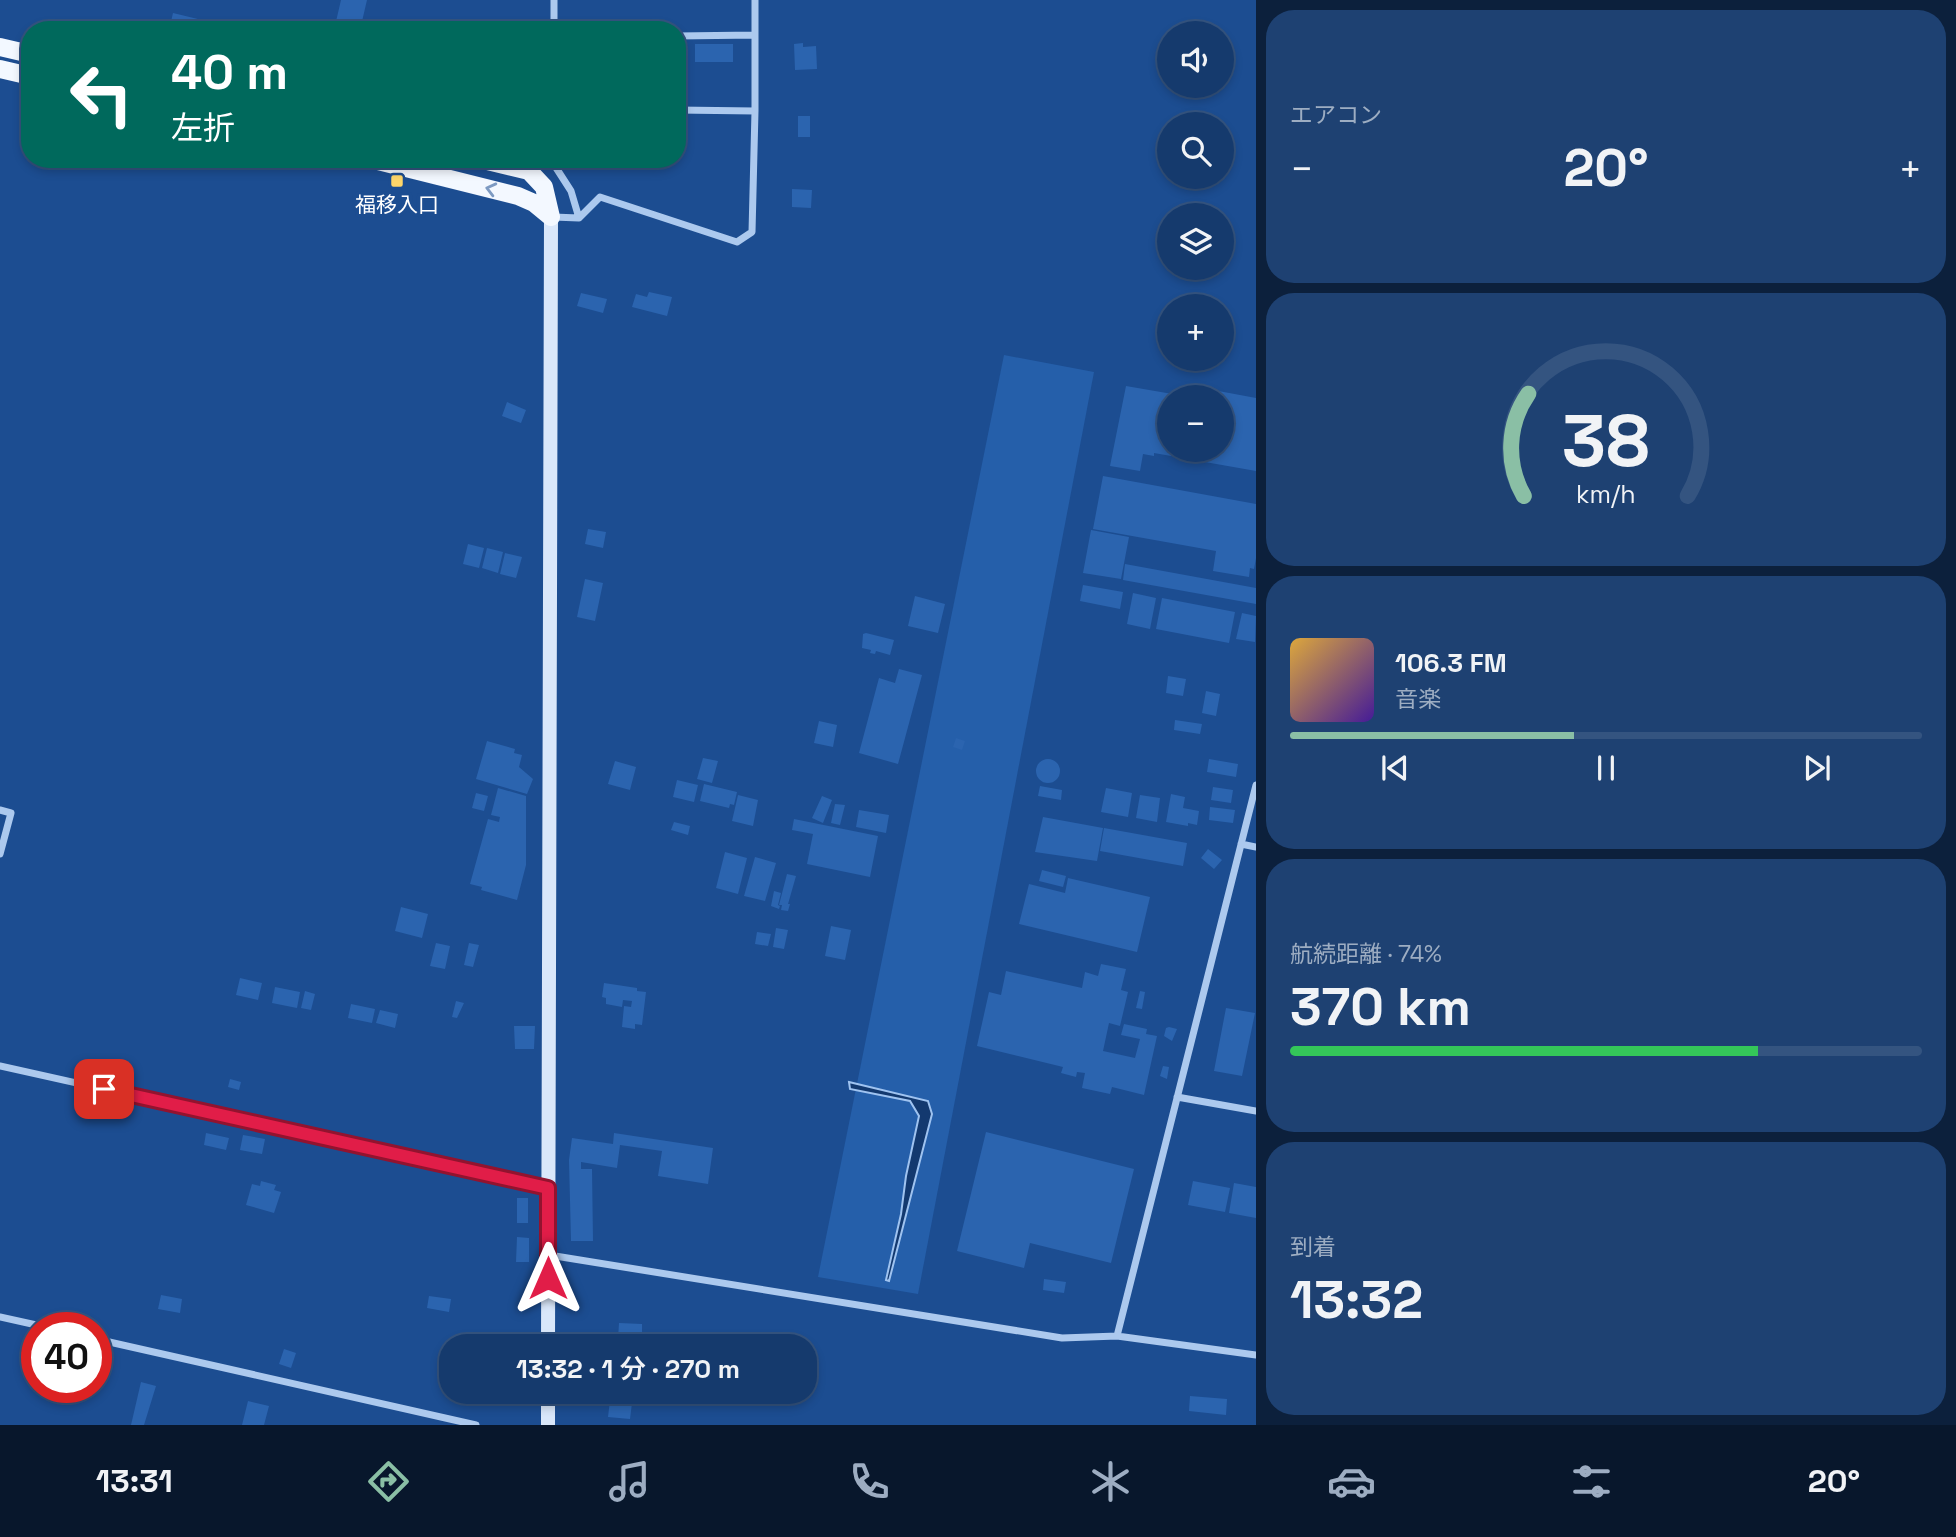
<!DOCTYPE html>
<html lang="ja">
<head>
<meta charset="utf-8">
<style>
  body { margin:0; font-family:"Space Grotesk","Noto Sans JP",sans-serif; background:#1e4172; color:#f1f3f6; height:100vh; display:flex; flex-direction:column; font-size:26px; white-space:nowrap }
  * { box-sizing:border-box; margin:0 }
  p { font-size:23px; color:#9dadc2 }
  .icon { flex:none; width:38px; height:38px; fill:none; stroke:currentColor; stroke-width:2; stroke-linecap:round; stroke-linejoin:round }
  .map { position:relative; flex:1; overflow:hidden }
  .side { display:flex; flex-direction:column; gap:10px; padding:10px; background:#0c203c; width:700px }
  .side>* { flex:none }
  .banner { position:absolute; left:21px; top:21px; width:665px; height:147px; border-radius:28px; box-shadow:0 4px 10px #0003,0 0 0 2px #345480; background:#00695c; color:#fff; overflow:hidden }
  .fabs { position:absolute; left:1157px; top:21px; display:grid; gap:14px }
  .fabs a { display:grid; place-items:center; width:77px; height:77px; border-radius:50%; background:#153a6d; box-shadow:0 4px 10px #0003,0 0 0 2px #345480; font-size:35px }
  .speed { position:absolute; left:21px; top:1312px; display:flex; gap:14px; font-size:35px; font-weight:700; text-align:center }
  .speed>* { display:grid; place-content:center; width:91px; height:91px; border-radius:50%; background:#153a6d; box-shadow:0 4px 10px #0003,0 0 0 2px #345480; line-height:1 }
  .speed .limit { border:10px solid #d22; background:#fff; color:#111 }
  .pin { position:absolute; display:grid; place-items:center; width:60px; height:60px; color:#fff; margin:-30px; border-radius:14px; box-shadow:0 4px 10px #0006 }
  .me { position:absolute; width:77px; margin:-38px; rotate:0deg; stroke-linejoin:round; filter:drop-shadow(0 0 5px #0008) }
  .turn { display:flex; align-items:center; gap:24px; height:147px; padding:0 35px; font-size:32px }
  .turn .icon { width:91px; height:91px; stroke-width:2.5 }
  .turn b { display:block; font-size:49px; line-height:60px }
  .big { font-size:52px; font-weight:600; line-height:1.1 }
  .side .widget { flex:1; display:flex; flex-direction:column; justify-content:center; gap:10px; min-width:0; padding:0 24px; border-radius:28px; background:#1e4172 }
  .side .dial { align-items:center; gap:0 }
  .dial svg { height:182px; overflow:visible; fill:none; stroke:#345480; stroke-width:7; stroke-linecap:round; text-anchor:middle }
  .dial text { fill:#f1f3f6; stroke:none }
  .song { display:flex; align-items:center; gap:21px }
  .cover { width:84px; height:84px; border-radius:10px; background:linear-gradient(135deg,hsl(40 70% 55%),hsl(260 70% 35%)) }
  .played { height:7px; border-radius:4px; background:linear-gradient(90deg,#8abfa5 45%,#345480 45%) }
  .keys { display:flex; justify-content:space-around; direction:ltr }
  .heat { display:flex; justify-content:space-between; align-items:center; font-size:38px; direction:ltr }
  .charge { height:10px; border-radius:5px; background:linear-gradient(90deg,#34c759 74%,#345480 0) }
  .trip { position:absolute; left:439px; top:1334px; width:378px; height:70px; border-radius:28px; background:#153a6d; box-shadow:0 4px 10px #0003,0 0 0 2px #345480; font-weight:600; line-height:70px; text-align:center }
  .tabs { display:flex; height:112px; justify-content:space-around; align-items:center; background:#08172c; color:#9dadc2 }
  .tabs .icon { width:49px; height:49px }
  .tabs .current { color:#8abfa5 }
  .tabs b { font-size:32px; color:#f1f3f6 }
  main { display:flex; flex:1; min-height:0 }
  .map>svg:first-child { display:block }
  .green { fill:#255faa }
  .water { fill:#13396f; stroke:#9fc3f0; stroke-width:2 }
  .building { fill:#2b64af }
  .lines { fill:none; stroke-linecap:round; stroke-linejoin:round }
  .street { stroke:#acc9ee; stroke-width:7 }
  .secondary { stroke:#d9e7fa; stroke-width:14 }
  .primary { stroke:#f3f8ff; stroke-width:18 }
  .oneway { stroke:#7d9ac2 }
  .route-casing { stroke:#92132f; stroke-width:18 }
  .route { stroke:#e11d48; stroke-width:12 }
  .poi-dot { fill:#fed66a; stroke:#1c4d91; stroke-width:2.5 }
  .labels { text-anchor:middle; stroke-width:7; stroke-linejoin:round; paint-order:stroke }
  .poi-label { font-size:21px; fill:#fff; stroke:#1c4d91 }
</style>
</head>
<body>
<main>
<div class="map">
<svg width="1256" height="1425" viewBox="0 0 1256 1425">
  <rect width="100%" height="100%" fill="#1c4d91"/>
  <path class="green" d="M1004 355 1094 372 918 1294 818 1277Z"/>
  <path class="water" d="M849 1082 928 1101 932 1114 889 1281 886 1280 901 1214 906 1176 919 1116 910 1101 850 1089Z"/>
  <path class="building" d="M341 0H367L360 30H334Z
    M173 13 202 20 200 30H169Z
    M525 22 545 26 544 30H523Z
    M803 43V47L816 46 817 69 795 70 794 44Z
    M695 44H733V62H695Z
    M798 116H810V137H798Z
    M607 159H642L641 169 606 168Z
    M792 189 812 190 811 208 792 207Z
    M649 292 672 297 667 316 632 307 636 294 647 297Z
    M581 293 607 299 603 313 577 306Z
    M1126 386 1184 396 1169 397V450H1222V397H1195L1197 387 1256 398V471L1154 453V456L1143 454 1140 471 1110 466Z
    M507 402 526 410 521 423 502 416Z
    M1103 476 1256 504V558L1254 569 1250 568 1249 577 1213 571 1216 551 1093 529Z
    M588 529 606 532 603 548 585 544Z
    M1091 530 1129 537 1121 579 1083 573Z
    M468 544 484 548 479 568 463 564Z
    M487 548 503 552 498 573 482 568Z
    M505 553 522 557 516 578 500 574Z
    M1125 564 1256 588V604L1123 580Z
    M585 579 603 583 595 621 577 617Z
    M1083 585 1123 592 1120 609 1080 601Z
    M1133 593 1156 598 1150 629 1127 624Z
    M915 596 945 604 938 633 908 626Z
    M1162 598 1235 612 1229 643 1156 629Z
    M1242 613 1256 616 1255 642 1236 639Z
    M866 633 894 640 890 655 876 651 875 654 870 653 871 650 862 648 863 634Z
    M899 669 922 675 898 764 859 753 879 678 895 683Z
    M1168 676 1186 679 1183 696 1166 693Z
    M1206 691 1220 694 1216 716 1202 713Z
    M1175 720 1202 724 1200 734 1174 730Z
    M819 721 837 725 833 747 814 743Z
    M956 738 965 741 962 750 953 747Z
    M487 741 515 749 514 753 522 755 519 767 533 779 527 794 476 779Z
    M703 758 718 761 712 783 697 779Z
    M1209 759 1238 764 1236 777 1207 772Z
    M1036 771a12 12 0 1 1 24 0a12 12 0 1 1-24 0Z
    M615 761 636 767 630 790 608 784Z
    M677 780 698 785 694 802 673 797Z
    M704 784 737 792 734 805 730 804 729 808 700 801Z
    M1040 786 1062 790 1061 800 1038 796Z
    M1213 787 1233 790 1231 803 1211 800Z
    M498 788 526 796V865L517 900 481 890 482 887 470 884 488 819 499 822 500 817 491 815Z
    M1106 788 1132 793 1128 817 1101 812Z
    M476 793 488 796 484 811 472 808Z
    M1171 794 1185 797 1183 808 1199 811 1197 825 1188 823V826L1166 822Z
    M738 795 758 800 753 826 732 821Z
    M1140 795 1160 798 1157 822 1136 818Z
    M822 796 832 800 823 823 812 818Z
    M835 804 845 805 840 825 831 823Z
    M1210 807 1235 810 1233 823 1209 820Z
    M859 810 889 815 886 833 856 827Z
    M1043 817 1103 828 1097 861 1035 852Z
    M794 819 878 836 870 877 807 864 813 834 792 830Z
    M674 822 690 826 688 835 671 830Z
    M1104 828 1187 843 1183 866 1100 851Z
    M1208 849 1222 860 1214 869 1201 858Z
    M725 852 747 858 738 894 716 888Z
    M755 857 776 863 765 901 744 896Z
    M1042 870 1066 876 1063 887 1039 881Z
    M787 874 796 876 788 904H790L788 911 781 910 782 905H779Z
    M1068 878 1150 897 1137 952 1019 924 1029 884 1065 893Z
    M774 891 781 893 778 905 780 906 779 909 771 906Z
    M401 907 428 914 422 938 395 931Z
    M831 926 851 930 845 960 825 956Z
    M776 928 788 930 784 949 773 947Z
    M757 932 771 934 768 946 755 944Z
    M436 943 450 946 445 969 430 966Z
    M469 943 479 945 473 967 464 965Z
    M1101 964 1126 969 1121 990 1128 992 1120 1026 1109 1023 1103 1051 1135 1058 1140 1039 1121 1035 1124 1024 1147 1029 1146 1034 1157 1036 1144 1095 1112 1087 1110 1094 1082 1088 1085 1073 1077 1072 1076 1077 1061 1073 1063 1067 977 1046 989 992 1001 995 1006 971 1082 988 1085 972 1098 976Z
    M240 978 262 983 258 1000 236 995Z
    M604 983 637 988V991L646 992 642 1025 635 1024V1029L622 1027 624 1006 631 1007 632 1001 623 1000 622 1007 606 1004V998L602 997Z
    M275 987 300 992 297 1008 272 1003Z
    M305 991 315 994 311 1010 301 1008Z
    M1140 991 1145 992 1142 1009 1136 1008Z
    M456 1001 464 1003 457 1018 452 1017Z
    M351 1004 375 1009 372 1023 348 1018Z
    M1226 1008 1255 1013 1242 1076 1214 1071Z
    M380 1010 398 1014 395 1028 376 1023Z
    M514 1026H535L534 1049H515Z
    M1169 1027 1177 1029 1172 1041 1164 1036 1166 1028Z
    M1163 1066 1169 1067 1167 1079 1160 1076Z
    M230 1079 241 1082 239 1090 228 1087Z
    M986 1132 1134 1169 1111 1263 1030 1243 1024 1268 957 1251Z
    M206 1133 229 1138 226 1150 204 1145Z
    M614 1133 713 1148 708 1184 658 1176 662 1151 620 1145 617 1168 581 1162V1169H592L593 1241H571L569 1160 572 1138 613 1144Z
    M243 1135 265 1139 262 1154 240 1150Z
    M261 1181 276 1185 274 1190 281 1192 274 1213 246 1205 252 1184 260 1186Z
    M1193 1181 1230 1188 1225 1212 1188 1205Z
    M1234 1183 1256 1187V1218L1229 1213Z
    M517 1198H528V1223H517Z
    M517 1237 529 1238V1262H516Z
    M1044 1279 1066 1282 1064 1293 1043 1290Z
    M161 1295 182 1299 180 1313 158 1309Z
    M429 1296 451 1299 449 1312 427 1308Z
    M619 1323 642 1324V1340L618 1339Z
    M619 1342 642 1343 641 1346H618Z
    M284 1349 296 1353 291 1368 279 1364Z
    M141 1382 156 1386 144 1425H131Z
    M593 1391H616L615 1397 593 1396Z
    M619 1391H641V1397L619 1396Z
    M644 1391H669L668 1398H644Z
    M1190 1396 1227 1399 1226 1415 1189 1411Z
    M610 1400 632 1403 630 1419 608 1417Z
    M248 1401 269 1406 264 1425H242Z"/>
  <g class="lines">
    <path class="street" d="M554 30V0
      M677 36 755 35
      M677 110 755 111V0
      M553 159V163L571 191 579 218
      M553 217 579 218 600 197 737 242 752 232 755 111
      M0 810 11 813 0 854
      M1241 844 1256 847
      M0 1066 548 1188
      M1177 1097 1256 1111
      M549 1255 1062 1338 1117 1336 1256 1355
      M0 1317 50 1328
      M1117 1336 1256 785
      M96 1339 476 1425"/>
    <path class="secondary" d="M548 1346 551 217
      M548 1425V1391"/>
    <path class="primary" d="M0 47 30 54
      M0 69 30 76
      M370 159 518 196 534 203 551 217
      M479 159 529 171 544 187 551 217"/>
  </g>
  <defs><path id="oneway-chevron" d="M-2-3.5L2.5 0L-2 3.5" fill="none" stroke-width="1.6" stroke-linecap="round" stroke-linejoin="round" transform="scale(1.75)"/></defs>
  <use class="oneway" href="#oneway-chevron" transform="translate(491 189) rotate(-166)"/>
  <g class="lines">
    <g class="route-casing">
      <path id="route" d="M104 1089 548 1188V1278"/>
    </g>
    <use href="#route" class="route"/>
  </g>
  <rect class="poi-dot" x="390" y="174" width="14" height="14" rx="3.5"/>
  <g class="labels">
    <g class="poi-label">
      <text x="397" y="212">福移入口</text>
    </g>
  </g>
</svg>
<div class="fabs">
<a><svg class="icon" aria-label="sound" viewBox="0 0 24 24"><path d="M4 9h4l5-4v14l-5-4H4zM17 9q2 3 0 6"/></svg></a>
<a><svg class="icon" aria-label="search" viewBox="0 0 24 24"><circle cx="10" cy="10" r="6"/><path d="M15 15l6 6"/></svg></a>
<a><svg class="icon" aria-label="layers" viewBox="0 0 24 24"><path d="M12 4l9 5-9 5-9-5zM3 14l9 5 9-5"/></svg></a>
<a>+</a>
<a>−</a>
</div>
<div class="speed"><div class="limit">40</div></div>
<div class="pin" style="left:104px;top:1089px;background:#d93025"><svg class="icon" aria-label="arrive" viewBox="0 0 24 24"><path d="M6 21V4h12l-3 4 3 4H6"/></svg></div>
<svg class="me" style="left:548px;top:1278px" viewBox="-20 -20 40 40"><path d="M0-17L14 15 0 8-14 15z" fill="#e11d48" stroke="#fff" stroke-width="4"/></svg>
<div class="trip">13:32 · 1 分 · 270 m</div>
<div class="banner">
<div class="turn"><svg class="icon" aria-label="left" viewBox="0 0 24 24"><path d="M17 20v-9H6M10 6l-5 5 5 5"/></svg><div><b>40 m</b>左折</div></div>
</div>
</div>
<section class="side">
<div class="widget"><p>エアコン</p>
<div class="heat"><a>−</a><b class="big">20°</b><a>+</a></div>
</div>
<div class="widget dial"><svg viewBox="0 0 100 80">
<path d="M14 69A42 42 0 1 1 86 69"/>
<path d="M14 69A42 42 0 0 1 16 24" stroke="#8abfa5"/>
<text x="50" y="56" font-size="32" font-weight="700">38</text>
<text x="50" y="72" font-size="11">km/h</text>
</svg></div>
<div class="widget">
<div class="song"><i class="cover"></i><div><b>106.3 FM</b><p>音楽</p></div></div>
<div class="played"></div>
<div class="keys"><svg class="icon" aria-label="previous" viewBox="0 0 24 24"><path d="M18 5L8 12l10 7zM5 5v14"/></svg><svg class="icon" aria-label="pause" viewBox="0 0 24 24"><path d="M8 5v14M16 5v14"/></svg><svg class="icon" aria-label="next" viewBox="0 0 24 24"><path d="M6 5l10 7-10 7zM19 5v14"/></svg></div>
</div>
<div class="widget"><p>航続距離 · 74%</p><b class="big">370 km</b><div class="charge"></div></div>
<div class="widget"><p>到着</p><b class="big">13:32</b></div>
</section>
</main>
<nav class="tabs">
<b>13:31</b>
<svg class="icon current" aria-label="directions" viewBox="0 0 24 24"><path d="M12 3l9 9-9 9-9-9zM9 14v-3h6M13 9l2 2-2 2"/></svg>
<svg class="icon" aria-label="music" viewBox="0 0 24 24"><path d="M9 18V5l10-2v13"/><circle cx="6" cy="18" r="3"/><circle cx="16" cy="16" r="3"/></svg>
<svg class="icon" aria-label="phone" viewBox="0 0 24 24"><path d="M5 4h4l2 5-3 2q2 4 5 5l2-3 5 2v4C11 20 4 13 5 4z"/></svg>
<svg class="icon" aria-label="climate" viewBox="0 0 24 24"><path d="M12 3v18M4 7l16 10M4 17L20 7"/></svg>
<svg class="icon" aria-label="car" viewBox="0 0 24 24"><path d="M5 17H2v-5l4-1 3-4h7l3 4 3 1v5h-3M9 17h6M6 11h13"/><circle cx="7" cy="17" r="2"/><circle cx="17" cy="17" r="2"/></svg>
<svg class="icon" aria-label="filters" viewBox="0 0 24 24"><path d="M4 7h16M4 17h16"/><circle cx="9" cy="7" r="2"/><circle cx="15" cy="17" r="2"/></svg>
<b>20°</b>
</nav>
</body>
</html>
